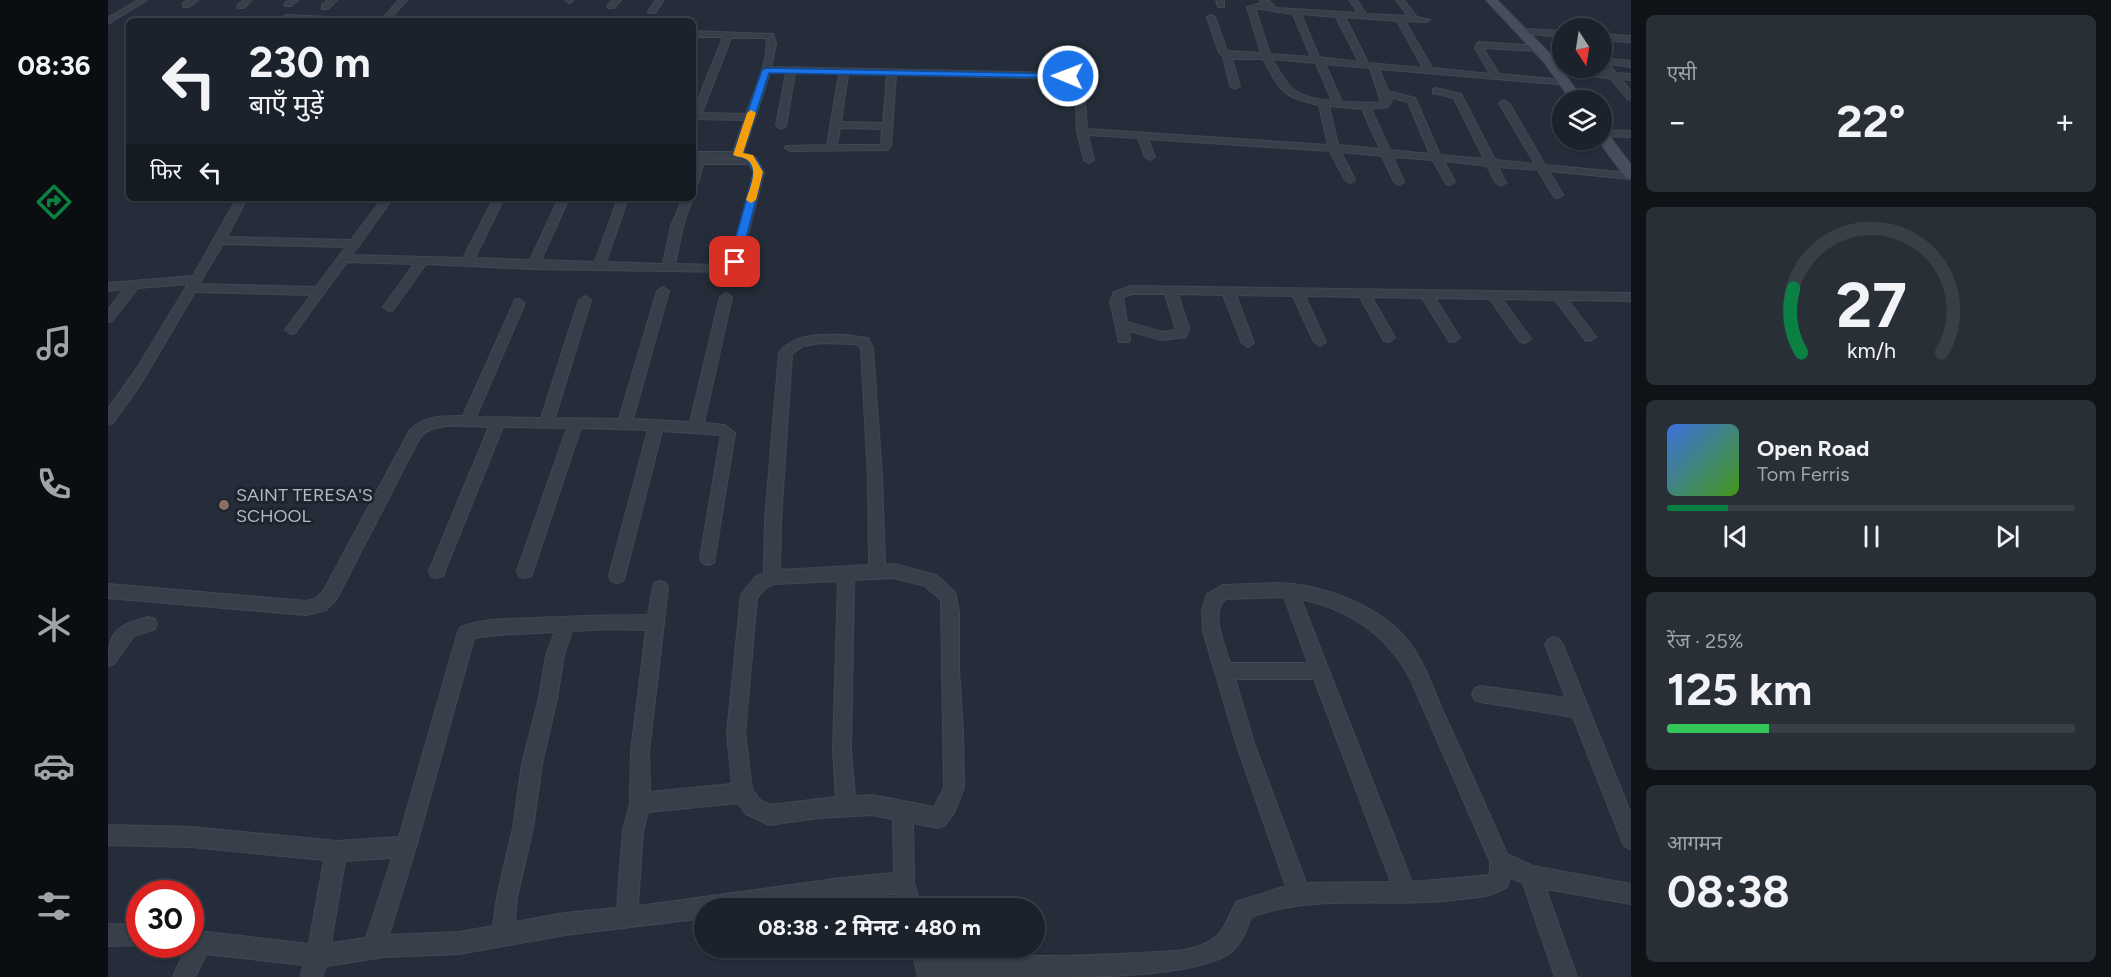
<!DOCTYPE html>
<html lang="hi">
<head>
<meta charset="utf-8">
<style>
  body { margin:0; font-family:Figtree,"Noto Sans Devanagari",sans-serif; background:#282f37; color:#f1f3f6; height:100vh; display:flex; flex-direction:column; font-size:22px; white-space:nowrap }
  * { box-sizing:border-box; margin:0 }
  p { font-size:20px; color:#a0a4a9 }
  .icon { flex:none; width:33px; height:33px; fill:none; stroke:currentColor; stroke-width:2; stroke-linecap:round; stroke-linejoin:round }
  .map { position:relative; flex:1; overflow:hidden }
  .panel { display:flex; flex-direction:column; gap:15px; padding:15px; background:#0f1318; width:480px }
  .panel>* { flex:none }
  .banner { position:absolute; left:18px; top:18px; width:570px; height:183px; border-radius:9px; box-shadow:0 2px 4px #0004,0 0 0 2px #393f47; background:#1b222b; color:#f1f3f6; overflow:hidden }
  .needle { width:39px; rotate:168deg }
  .buttons { position:absolute; left:1444px; top:18px; display:grid; gap:12px }
  .buttons a { display:grid; place-items:center; width:60px; height:60px; border-radius:50%; background:#1b222b; box-shadow:0 2px 4px #0004,0 0 0 2px #393f47; font-size:30px }
  .speed { position:absolute; left:18px; top:880px; display:flex; gap:12px; font-size:30px; font-weight:700; text-align:center }
  .speed>* { display:grid; place-content:center; width:78px; height:78px; border-radius:50%; background:#1b222b; box-shadow:0 2px 4px #0004,0 0 0 2px #393f47; line-height:1 }
  .speed .limit { border:9px solid #d22; background:#fff; color:#111 }
  .pin { position:absolute; display:grid; place-items:center; width:51px; height:51px; color:#fff; margin:-26px; border-radius:12px; box-shadow:0 3px 9px #0006 }
  .me { position:absolute; width:66px; margin:-33px; rotate:271deg; stroke-linejoin:round; filter:drop-shadow(0 0 4px #0008) }
  .turn { display:flex; align-items:center; gap:21px; height:126px; padding:0 24px; font-size:27px }
  .turn .icon { width:78px; height:78px; stroke-width:2.5 }
  .turn b { display:block; font-size:42px; line-height:51px }
  .then { display:flex; align-items:center; height:57px; padding:0 24px; background:#0003; gap:12px; font-size:22px }
  .big { font-size:45px; font-weight:700; line-height:1.1 }
  .panel .tile { flex:1; display:flex; flex-direction:column; justify-content:center; gap:9px; min-width:0; padding:0 21px; border-radius:9px; background:#282f37 }
  .panel .dial { align-items:center; gap:0 }
  .dial svg { height:156px; overflow:visible; fill:none; stroke:#393f47; stroke-width:7; stroke-linecap:round; text-anchor:middle }
  .dial text { fill:#f1f3f6; stroke:none }
  .song { display:flex; align-items:center; gap:18px }
  .cover { width:72px; height:72px; border-radius:9px; background:linear-gradient(135deg,hsl(220 70% 55%),hsl(100 70% 35%)) }
  .played { height:6px; border-radius:3px; background:linear-gradient(90deg,#0b8043 15%,#393f47 15%) }
  .keys { display:flex; justify-content:space-around; direction:ltr }
  .heat { display:flex; justify-content:space-between; align-items:center; font-size:33px; direction:ltr }
  .charge { height:9px; border-radius:4px; background:linear-gradient(90deg,#34c759 25%,#393f47 0) }
  .trip { position:absolute; left:586px; top:898px; width:351px; height:60px; border-radius:30px; background:#1b222b; box-shadow:0 2px 4px #0004,0 0 0 2px #393f47; font-weight:700; line-height:60px; text-align:center }
  main { display:flex; flex:1; min-height:0 }
  .dock { display:flex; flex-direction:column; width:108px; justify-content:space-around; align-items:center; background:#0b0e11; color:#a0a4a9 }
  .dock .icon { width:42px; height:42px }
  .dock .active { color:#0b8043 }
  .dock b { font-size:27px; color:#f1f3f6 }
  .map>svg:first-child { display:block }
  .lines { fill:none; stroke-linecap:round; stroke-linejoin:round }
  .street-casing { stroke:#404853; stroke-width:2 }
  .secondary-casing { stroke:#404853; stroke-width:2 }
  .street { fill:#373f4a; fill-rule:evenodd }
  .secondary { fill:#464e5c; fill-rule:evenodd }
  .route { fill:#1a73e8; stroke:#114b97; stroke-width:1.5 }
  .slow { fill:#f59e0b }
  .education-dot { fill:#8d6e63; stroke:#1d242e; stroke-width:2 }
  .labels { text-anchor:middle; stroke-width:6; stroke-linejoin:round; paint-order:stroke }
  .poi-label { font-size:18px; fill:#b2bac5; stroke:#1d242e; text-anchor:start }
</style>
</head>
<body>
<main>
<nav class="dock">
<b>08:36</b>
<svg class="icon active" aria-label="directions" viewBox="0 0 24 24"><path d="M12 3l9 9-9 9-9-9zM9 14v-3h6M13 9l2 2-2 2"/></svg>
<svg class="icon" aria-label="music" viewBox="0 0 24 24"><path d="M9 18V5l10-2v13"/><circle cx="6" cy="18" r="3"/><circle cx="16" cy="16" r="3"/></svg>
<svg class="icon" aria-label="phone" viewBox="0 0 24 24"><path d="M5 4h4l2 5-3 2q2 4 5 5l2-3 5 2v4C11 20 4 13 5 4z"/></svg>
<svg class="icon" aria-label="climate" viewBox="0 0 24 24"><path d="M12 3v18M4 7l16 10M4 17L20 7"/></svg>
<svg class="icon" aria-label="car" viewBox="0 0 24 24"><path d="M5 17H2v-5l4-1 3-4h7l3 4 3 1v5h-3M9 17h6M6 11h13"/><circle cx="7" cy="17" r="2"/><circle cx="17" cy="17" r="2"/></svg>
<svg class="icon" aria-label="filters" viewBox="0 0 24 24"><path d="M4 7h16M4 17h16"/><circle cx="9" cy="7" r="2"/><circle cx="15" cy="17" r="2"/></svg>
</nav>
<div class="map">
<svg width="1523" height="977" viewBox="0 0 1523 977">
  <rect width="100%" height="100%" fill="#242d39"/>
  <g class="lines">
    <g class="street-casing">
      <path id="street" d="M30 0H39L0 24V18Z
        M81 0H90L81 7H75V3Z
        M135 0H144L136 8H130L129 6Z
        M181 0H190L183 6H177L176 4Z
        M220 0H229L220 9H214V5Z
        M291 0H299L280 21H272Z
        M457 0H465V1L461 3Z
        M505 0H513L506 8H500L499 6Z
        M548 0H556L547 13H541L540 11Z
        M1108 0H1116V7H1110Z
        M1151 0H1160L1168 8 1250 13 1241 0H1249L1258 14 1300 16 1288 0H1296L1309 17 1322 20 1318 22 1297 21 1324 68 1382 74 1367 48 1370 42 1432 46V50L1429 51 1375 48 1391 74 1457 80 1460 81V85L1271 69 1280 91 1307 98 1332 155 1376 159 1346 98 1325 93V89L1328 88 1353 94 1387 160 1427 164 1391 103 1396 100 1401 103 1437 165 1523 173V179L1441 171 1455 195 1450 198 1446 197 1430 170 1390 167 1398 183 1393 186 1388 183 1379 166 1336 161 1347 182 1342 185 1338 184 1325 160 1285 157 1296 182 1291 185 1286 182 1274 156 1233 152 1247 180 1242 183 1237 180 1222 151 1040 139 1047 157 1042 160 1037 157 1030 138 980 135 986 160 981 163 976 160 969 131 967 83 958 79 788 75 783 145 780 150 682 151 677 148 678 146 719 145 731 74 687 73 678 126 673 129 668 126 678 73H662L635 154 648 158 656 172 633 262 623 272 425 269 318 264 285 310 281 311 275 307 306 264 239 262 187 333 183 334 177 330 203 295 87 292 32 385 5 423 0 424V409L31 365 80 284 30 288 4 321 0 322V310L16 289 0 291V283L85 276 129 198H139L119 237 243 240 275 198H285L244 255 355 258 386 198H396L367 258 422 260 451 198H461L433 260 487 262 510 198H520L498 262 555 264 563 226 575 198 585 197 575 226 567 264 616 265 622 261 646 172 641 164H595L590 183 585 186V152H625L636 120 585 119V112L615 37H585V31L665 34 668 43 663 67 960 73 976 82 979 129 1220 145 1211 105C1173 97 1173 91 1155 59H1124L1132 86 1127 89 1122 86 1115 56 1111 53 1099 17 1103 15 1107 17 1119 51 1153 53 1139 7 1154 3ZM1147 8 1185 14 1203 57 1162 54ZM1193 14 1228 17 1251 62 1211 57ZM1237 17 1289 21 1315 68 1260 63ZM623 38H658C663 56 644 96 638 114L594 113ZM1164 59 1208 63 1224 101C1186 96 1184 93 1164 59ZM1217 64 1262 68 1273 103 1234 102ZM740 74 779 75 775 123 733 122ZM1282 97 1300 102 1322 154 1282 150 1263 109 1280 107 1284 100ZM1221 106 1254 109 1272 149 1230 145ZM732 128 774 129 773 145H729ZM591 158H628L634 160 592 158ZM115 244 238 247 208 287 91 284Z
        M179 15 263 19 267 21H164Z
        M1415 29 1455 31V37L1412 33 1411 31Z
        M1494 34 1523 36V42L1494 40Z
        M1440 56 1455 57V63L1437 61V57Z
        M1494 58 1523 61V67L1501 64 1508 73 1523 74V80L1513 79 1523 91V100L1520 99 1502 78 1446 73 1442 70 1446 67 1498 72 1494 68Z
        M1494 130 1523 131V137L1494 136Z
        M1023 286 1523 293V301L1460 300 1488 337 1482 341 1477 340 1447 300 1394 299 1423 339 1417 343 1412 342 1382 299 1327 298 1352 338 1346 342 1341 341 1314 298 1264 297 1287 338 1281 342 1276 341 1252 297 1197 296 1218 342 1212 346 1206 342 1185 296 1128 295 1146 343 1140 347 1134 343 1115 295 1070 294 1081 328 1078 337 1054 340 1021 331 1022 339 1021 342H1011L1002 301 1006 292ZM1024 294H1057L1068 330 1054 332 1019 322 1015 297Z
        M555 287 561 291 525 419 582 422 612 297 618 293 624 297 596 423 617 425 627 433 606 563 600 565 594 563 592 558 613 435 554 431 517 576 515 581 509 583 503 581 501 576 540 430 473 428 425 571 423 576 417 578 411 576 409 571 459 428 395 427 337 571 335 576 329 578 323 576 321 571 381 427C358 427 329 420 312 437L228 600 218 610 198 615 0 598V584L198 601 207 599 216 590 302 430C317 415 335 416 355 416L407 300 411 299 417 303 368 417 433 418 471 300 477 296 483 300 447 418 511 419 549 291Z
        M737 335 760 338 765 348 774 476 777 565 786 564 828 575 847 592 851 612V669L855 732 856 788 846 813 837 825 830 828 805 823 806 883 813 909H791L788 894 734 898 661 909H597V918L457 935 351 954 276 957 218 966 214 977H192L196 965 98 954 87 977H65L77 950 73 945H82V930L201 944 216 860 83 847 0 845V825L83 827 229 841 291 837 350 632 353 627C376 618 403 619 427 618 465 616 502 615 540 615L546 583 552 581 558 583 560 588 541 752 542 792 624 784 619 733 633 595 647 577 656 573 657 520 671 353C685 333 715 334 737 335ZM713 343 747 344 753 348 760 476 761 565 672 570 673 520 684 354 695 346ZM786 578 817 586 833 600 836 788 826 807 764 795 747 796 743 750 746 580ZM730 581 725 750 728 797 662 805 652 800 644 789 637 733 649 598 659 587 666 584ZM501 629 538 630 523 752 522 803 515 831 509 908 457 913 407 922 409 897 425 828 434 764 449 698 456 655 464 631ZM447 632 438 655 431 698 414 764 405 828 389 897 385 926 351 932 281 935 308 847 366 638 390 635ZM630 803 638 814 661 825 711 818 764 815 785 819 786 873 734 878 530 906 535 831 540 812ZM284 858 258 938 223 943 237 861Z
        M1171 583C1212 584 1266 604 1295 635 1315 657 1325 689 1337 716 1358 762 1379 808 1399 854L1425 866 1523 884V904L1438 889 1469 977H1447L1415 883 1402 877 1399 887C1383 898 1365 897 1347 900 1278 908 1208 893 1143 917 1138 931 1133 946 1119 955 1079 977 983 977 934 977 892 977 850 977 810 977L804 948H826L827 954C896 957 964 957 1033 953 1053 951 1077 953 1096 944 1115 936 1120 919 1128 902L1178 886 1128 743 1095 631 1094 610 1099 594 1115 585ZM1176 597 1200 663H1122C1117 646 1101 611 1118 599ZM1193 599C1243 610 1279 635 1303 680L1382 861V875L1304 882ZM1127 679H1206L1283 882 1198 883 1146 743Z
        M41 617 47 619 49 624 47 629 26 636 6 664 0 666C0 631 8 626 41 617Z
        M1446 637 1452 640 1455 645 1523 814V849L1516 846 1465 717 1373 702 1367 700 1364 694 1367 688 1373 686 1458 698 1437 645 1440 640Z
        M0 924 32 925V945H36L0 946Z"/>
    </g>
    <g class="secondary-casing">
      <path id="secondary" d="M1378 0H1389L1444 56 1475 100H1463L1436 62Z
        M1494 132 1499 133 1523 165V179L1518 178 1490 140H1494Z"/>
    </g>
    <use href="#street" class="street"/>
    <use href="#secondary" class="secondary"/>
  </g>
  <path class="route" d="M658 68 960 74 964 76 960 78 661 73 635 153C647 156 651 160 655 172L632 262 627 266 621 262 646 172 639 159 625 155 654 70Z"/>
  <path class="slow" d="M643 110 648 113 635 153 645 155 655 172 648 200 643 203 638 200C642 188 652 167 638 159 634 157 629 157 625 155L639 113Z"/>
  <circle class="education-dot" cx="116" cy="505" r="6"/>
  <g class="labels">
    <g class="poi-label">
      <text x="128" y="501">SAINT TERESA'S<tspan x="128" dy="21">SCHOOL</tspan></text>
    </g>
  </g>
</svg>
<div class="buttons">
<a><svg class="needle" viewBox="-14 -14 28 28"><path d="M0-13l5 13h-10z" fill="#e53935"/><path d="M0 13l5-13h-10z" fill="#a0a4a9"/></svg></a>
<a><svg class="icon" aria-label="layers" viewBox="0 0 24 24"><path d="M12 4l9 5-9 5-9-5zM3 14l9 5 9-5"/></svg></a>
</div>
<div class="speed"><div class="limit">30</div></div>
<div class="pin" style="left:627px;top:262px;background:#d93025"><svg class="icon" aria-label="arrive" viewBox="0 0 24 24"><path d="M6 21V4h12l-3 4 3 4H6"/></svg></div>
<svg class="me" style="left:960px;top:76px" viewBox="-20 -20 40 40"><circle r="17" fill="#1a73e8" stroke="#fff" stroke-width="3"/><path d="M0-11L8 9 0 5-8 9z" fill="#fff"/></svg>
<div class="trip">08:38 · 2 मिनट · 480 m</div>
<div class="banner">
<div class="turn"><svg class="icon" aria-label="left" viewBox="0 0 24 24"><path d="M17 20v-9H6M10 6l-5 5 5 5"/></svg><div><b>230 m</b>बाएँ मुड़ें</div></div>
<div class="then">फिर<svg class="icon" aria-label="left" viewBox="0 0 24 24"><path d="M17 20v-9H6M10 6l-5 5 5 5"/></svg></div>
</div>
</div>
<section class="panel">
<div class="tile"><p>एसी</p>
<div class="heat"><a>−</a><b class="big">22°</b><a>+</a></div>
</div>
<div class="tile dial"><svg viewBox="0 0 100 80">
<path d="M14 69A42 42 0 1 1 86 69"/>
<path d="M14 69A42 42 0 0 1 10 36" stroke="#0b8043"/>
<text x="50" y="56" font-size="32" font-weight="700">27</text>
<text x="50" y="72" font-size="11">km/h</text>
</svg></div>
<div class="tile">
<div class="song"><i class="cover"></i><div><b>Open Road</b><p>Tom Ferris</p></div></div>
<div class="played"></div>
<div class="keys"><svg class="icon" aria-label="previous" viewBox="0 0 24 24"><path d="M18 5L8 12l10 7zM5 5v14"/></svg><svg class="icon" aria-label="pause" viewBox="0 0 24 24"><path d="M8 5v14M16 5v14"/></svg><svg class="icon" aria-label="next" viewBox="0 0 24 24"><path d="M6 5l10 7-10 7zM19 5v14"/></svg></div>
</div>
<div class="tile"><p>रेंज · 25%</p><b class="big">125 km</b><div class="charge"></div></div>
<div class="tile"><p>आगमन</p><b class="big">08:38</b></div>
</section>
</main>
</body>
</html>
